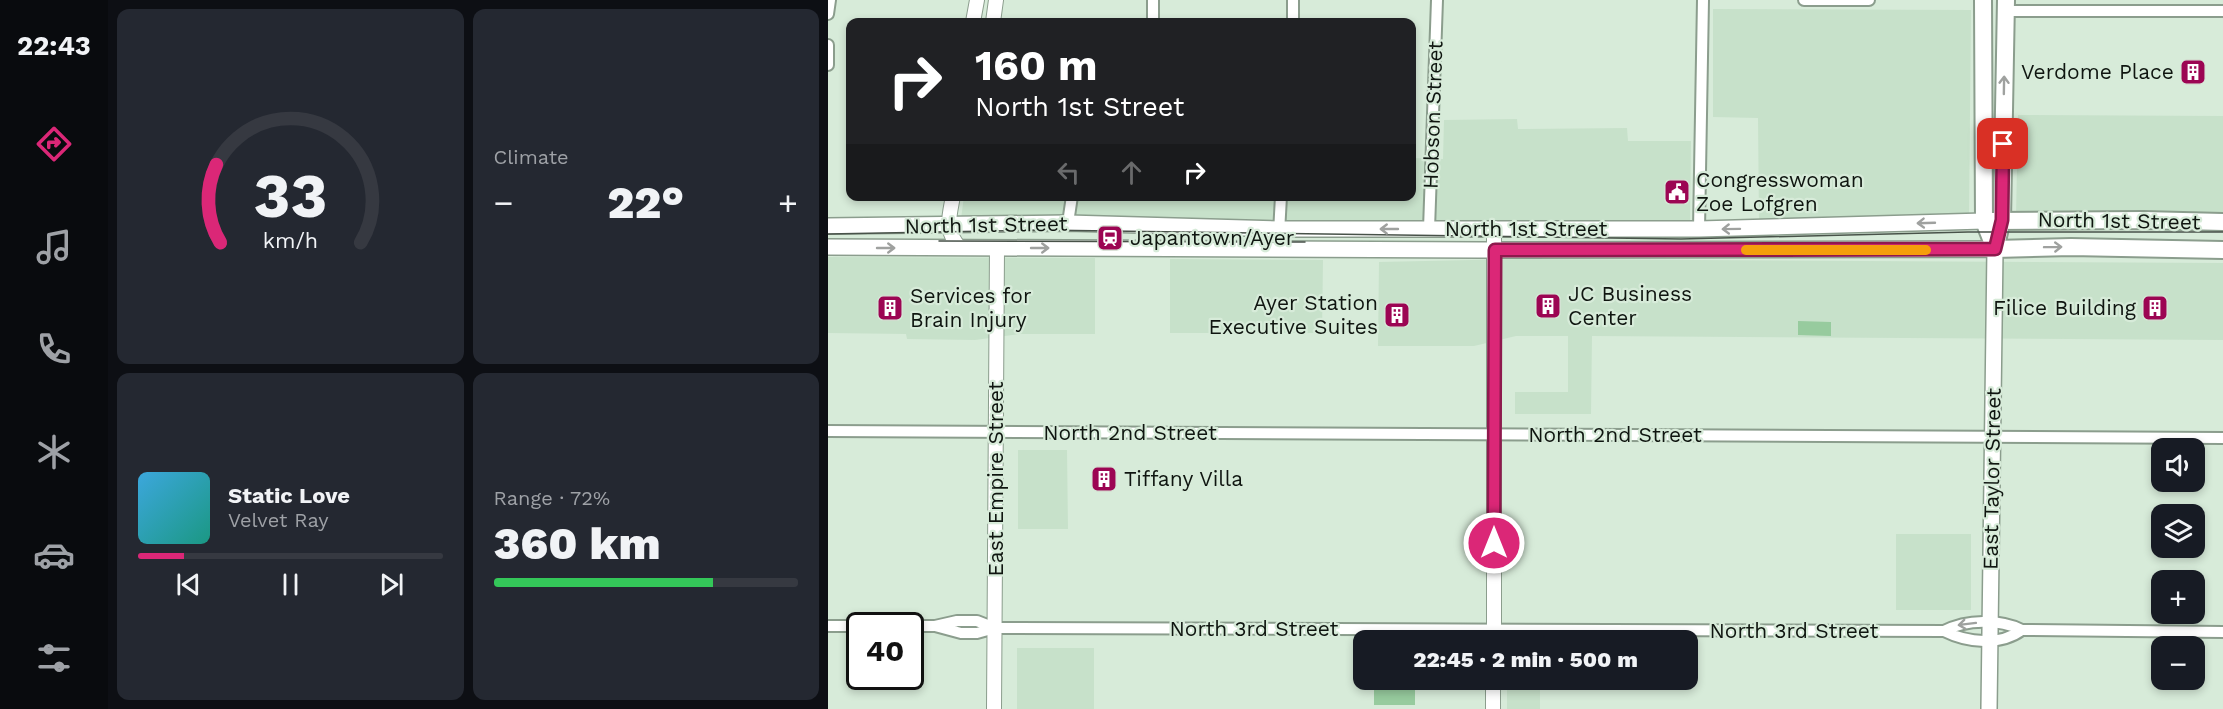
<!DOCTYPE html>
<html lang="en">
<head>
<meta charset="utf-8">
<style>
  body { margin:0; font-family:"Work Sans",sans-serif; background:#242831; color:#f1f3f6; height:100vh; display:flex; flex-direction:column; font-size:22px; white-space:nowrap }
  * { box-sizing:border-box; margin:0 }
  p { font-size:20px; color:#9ea1a6 }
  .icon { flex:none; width:33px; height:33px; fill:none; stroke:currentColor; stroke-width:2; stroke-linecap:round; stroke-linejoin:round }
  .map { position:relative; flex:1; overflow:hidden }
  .panel { display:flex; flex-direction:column; gap:9px; padding:9px; background:#0d0f14; width:720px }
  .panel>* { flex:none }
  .guide { position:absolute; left:18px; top:18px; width:570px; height:183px; border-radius:12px; box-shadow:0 3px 9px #0003; background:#202124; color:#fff; overflow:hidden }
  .controls { position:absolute; left:1323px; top:438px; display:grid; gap:12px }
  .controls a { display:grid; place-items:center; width:54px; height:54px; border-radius:12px; background:#171b24; box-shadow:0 3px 9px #0003; font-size:30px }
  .speed { position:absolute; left:18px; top:612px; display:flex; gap:12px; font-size:30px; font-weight:700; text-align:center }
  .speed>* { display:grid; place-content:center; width:78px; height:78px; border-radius:50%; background:#171b24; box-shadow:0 3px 9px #0003; line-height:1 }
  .speed .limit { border:3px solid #111; border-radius:9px; background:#fff; color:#111 }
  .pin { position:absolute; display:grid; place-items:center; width:51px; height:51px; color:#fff; margin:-26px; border-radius:12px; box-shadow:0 3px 9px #0006 }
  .me { position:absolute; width:66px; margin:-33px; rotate:0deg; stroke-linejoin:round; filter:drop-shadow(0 0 4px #0008) }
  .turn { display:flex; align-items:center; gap:21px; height:126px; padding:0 30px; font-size:27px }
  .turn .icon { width:78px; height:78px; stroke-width:2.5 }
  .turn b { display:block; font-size:42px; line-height:51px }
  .lanes { display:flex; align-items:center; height:57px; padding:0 30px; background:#0003; justify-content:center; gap:30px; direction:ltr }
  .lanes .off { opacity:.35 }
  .big { font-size:45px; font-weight:800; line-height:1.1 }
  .panel .tile { flex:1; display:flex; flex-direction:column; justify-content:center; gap:9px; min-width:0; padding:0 21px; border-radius:12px; background:#242831 }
  .panel .dial { align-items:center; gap:0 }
  .dial svg { height:156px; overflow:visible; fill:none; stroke:#363941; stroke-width:7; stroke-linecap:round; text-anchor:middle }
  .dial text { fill:#f1f3f6; stroke:none }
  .song { display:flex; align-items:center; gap:18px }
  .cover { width:72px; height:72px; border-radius:9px; background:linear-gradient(135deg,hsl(200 70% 55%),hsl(170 70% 35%)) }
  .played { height:6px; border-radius:3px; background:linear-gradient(90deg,#db2777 15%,#363941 15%) }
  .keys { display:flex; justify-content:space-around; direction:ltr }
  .heat { display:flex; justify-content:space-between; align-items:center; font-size:33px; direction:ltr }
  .charge { height:9px; border-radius:4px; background:linear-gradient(90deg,#34c759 72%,#363941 0) }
  .panel .tiles { flex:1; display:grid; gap:9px; grid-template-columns:repeat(2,1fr) }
  .trip { position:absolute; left:525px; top:630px; width:345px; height:60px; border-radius:12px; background:#171b24; box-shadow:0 3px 9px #0003; font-weight:800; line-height:60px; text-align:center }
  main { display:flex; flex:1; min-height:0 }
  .tab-bar { display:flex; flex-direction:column; width:108px; justify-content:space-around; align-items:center; background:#090b0e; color:#9ea1a6 }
  .tab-bar .icon { width:42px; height:42px }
  .tab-bar .selected { color:#db2777 }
  .tab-bar b { font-size:27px; color:#f1f3f6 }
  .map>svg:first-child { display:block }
  .built { fill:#c7e1ca }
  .green { fill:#97cb9e }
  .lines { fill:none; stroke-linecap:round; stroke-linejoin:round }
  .minor-casing { stroke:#8b9d8d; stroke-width:14 }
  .tertiary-casing { stroke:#8b9d8d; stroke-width:16 }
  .secondary-casing { stroke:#8b9d8d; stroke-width:18 }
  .primary-casing { stroke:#8b9d8d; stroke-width:20 }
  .minor { stroke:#fff; stroke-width:10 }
  .tertiary { stroke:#fff; stroke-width:14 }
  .secondary { stroke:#fff; stroke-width:15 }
  .primary { stroke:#fff; stroke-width:16 }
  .tram { stroke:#485249; stroke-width:1.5 }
  .oneway { stroke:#9fa19f }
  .route-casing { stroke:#8e194d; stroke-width:15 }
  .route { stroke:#db2777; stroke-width:10 }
  .slow { stroke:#f59e0b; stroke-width:10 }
  .labels { text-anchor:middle; stroke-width:4.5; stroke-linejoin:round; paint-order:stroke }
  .poi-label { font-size:21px; fill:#0f1510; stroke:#d7ebd9; text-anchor:start }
  .street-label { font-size:21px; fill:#0f1510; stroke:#d7ebd9 }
</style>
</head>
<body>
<main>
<nav class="tab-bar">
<b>22:43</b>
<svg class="icon selected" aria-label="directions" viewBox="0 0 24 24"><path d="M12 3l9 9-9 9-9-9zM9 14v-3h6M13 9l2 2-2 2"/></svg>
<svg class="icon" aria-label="music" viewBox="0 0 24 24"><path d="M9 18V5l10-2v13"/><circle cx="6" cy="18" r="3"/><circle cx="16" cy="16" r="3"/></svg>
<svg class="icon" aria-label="phone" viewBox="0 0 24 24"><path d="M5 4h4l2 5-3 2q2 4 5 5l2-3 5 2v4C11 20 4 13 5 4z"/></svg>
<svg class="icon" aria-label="climate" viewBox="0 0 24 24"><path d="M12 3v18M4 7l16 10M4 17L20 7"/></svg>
<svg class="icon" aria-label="car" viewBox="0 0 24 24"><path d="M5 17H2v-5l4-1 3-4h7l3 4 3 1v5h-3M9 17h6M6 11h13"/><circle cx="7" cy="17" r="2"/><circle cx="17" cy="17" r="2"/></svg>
<svg class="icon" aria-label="filters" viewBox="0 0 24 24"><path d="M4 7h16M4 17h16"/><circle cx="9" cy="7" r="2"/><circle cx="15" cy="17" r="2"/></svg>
</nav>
<section class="panel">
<div class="tiles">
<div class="tile dial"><svg viewBox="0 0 100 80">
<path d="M14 69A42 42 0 1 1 86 69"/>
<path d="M14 69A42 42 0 0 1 12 29" stroke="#db2777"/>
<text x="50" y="56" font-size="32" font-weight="700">33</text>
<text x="50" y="72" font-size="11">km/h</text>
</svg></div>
<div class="tile"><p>Climate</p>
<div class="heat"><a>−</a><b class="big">22°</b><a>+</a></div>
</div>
<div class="tile">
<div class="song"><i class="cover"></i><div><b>Static Love</b><p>Velvet Ray</p></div></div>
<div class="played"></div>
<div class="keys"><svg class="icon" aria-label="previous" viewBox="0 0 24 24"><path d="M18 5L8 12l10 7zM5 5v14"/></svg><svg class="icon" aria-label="pause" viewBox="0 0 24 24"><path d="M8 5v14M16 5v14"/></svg><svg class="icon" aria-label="next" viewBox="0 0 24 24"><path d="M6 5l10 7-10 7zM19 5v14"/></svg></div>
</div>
<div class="tile"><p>Range · 72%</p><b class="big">360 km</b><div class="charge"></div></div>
</div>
</section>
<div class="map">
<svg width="1395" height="709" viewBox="0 0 1395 709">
  <rect width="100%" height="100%" fill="#d7ebd9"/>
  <path class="built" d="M885 9 1143 10 1141 216 931 223 930 118 885 117Z
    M1190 115 1395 116V217H1188Z
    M689 119 690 129 799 128 800 141H863L862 225 133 219 136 196H584V158L615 159 616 120Z
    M0 257 267 258V334H191L147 340 79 339 78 334 0 333Z
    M342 259 495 260 494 333H342Z
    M690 259 1395 263V340L764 336 763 414H687V392H740V336H688L646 346H550L551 262Z
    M190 450H239L240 529H190Z
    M1068 534H1143V610H1068Z
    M189 648H266V709H189Z
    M679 680H712V709H679Z"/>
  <path class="green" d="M970 321 1003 322V336L970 335Z
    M546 680H587V705H546Z"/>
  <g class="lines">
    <g class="minor-casing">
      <path id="minor" d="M976 0H1041
        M1177 11H1395
        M0 14 2 0
        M325 22V0
        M465 22V0
        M0 45V65
        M453 196 451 233 460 249
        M240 223 244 196
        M601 229 609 0
        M871 229 875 0
        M0 431 1395 438
        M0 626H32
        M82 626H107L129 621H149L167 628
        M107 626 133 633H149L167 628H187L1116 631C1140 643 1172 646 1194 630
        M1116 631C1139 619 1171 619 1194 630L1395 632"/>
    </g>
    <g class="tertiary-casing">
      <path id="tertiary" d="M145 22 149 0
        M165 22 168 0
        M125 196C121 219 116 230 132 248
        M666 640V228
        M166 709 169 248
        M665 709V680"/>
    </g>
    <g class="secondary-casing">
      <path id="secondary" d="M0 226 240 223 451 229H871L1156 221
        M0 247 651 250 1167 249 1161 709"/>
    </g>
    <g class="primary-casing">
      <path id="primary" d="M1155 0 1156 221 1167 249
        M1163 221 1315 220 1395 222
        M1167 249 1174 220 1178 0
        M1167 249 1243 247 1395 250"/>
    </g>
    <use href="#minor" class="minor"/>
    <use href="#tertiary" class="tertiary"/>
    <use href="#secondary" class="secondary"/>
    <use href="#primary" class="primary"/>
    <path class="tram" d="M0 234 211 230 853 239 1140 232H1395
      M111 241 477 242"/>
  </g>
  <defs><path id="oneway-shaft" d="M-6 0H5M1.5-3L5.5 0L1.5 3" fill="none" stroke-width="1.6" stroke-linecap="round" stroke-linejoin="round" transform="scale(1.5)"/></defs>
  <g class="oneway">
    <use href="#oneway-shaft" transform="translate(1176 85) rotate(-89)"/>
    <use href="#oneway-shaft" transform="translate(1098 223) rotate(178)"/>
    <use href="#oneway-shaft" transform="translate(561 229) rotate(-180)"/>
    <use href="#oneway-shaft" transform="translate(903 229) rotate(179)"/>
    <use href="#oneway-shaft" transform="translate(1225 247) rotate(-1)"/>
    <use href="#oneway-shaft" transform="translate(58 248)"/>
    <use href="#oneway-shaft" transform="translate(212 248)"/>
    <use href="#oneway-shaft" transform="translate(1139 624) rotate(173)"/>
  </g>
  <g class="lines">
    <g class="route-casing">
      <path id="route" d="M666 543 667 250 1167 249 1174 220 1175 144"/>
    </g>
    <use href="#route" class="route"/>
    <path class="slow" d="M918 250H1098"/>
  </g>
  <defs>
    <g id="building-square" transform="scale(1.35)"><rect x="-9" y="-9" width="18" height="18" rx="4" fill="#9c0553" stroke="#d7ebd9"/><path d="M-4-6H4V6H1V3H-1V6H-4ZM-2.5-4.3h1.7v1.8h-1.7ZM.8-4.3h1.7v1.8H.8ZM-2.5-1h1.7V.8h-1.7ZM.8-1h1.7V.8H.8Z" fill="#fff"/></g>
    <g id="civic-square" transform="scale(1.35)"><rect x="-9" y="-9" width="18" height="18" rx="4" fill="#9c0553" stroke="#d7ebd9"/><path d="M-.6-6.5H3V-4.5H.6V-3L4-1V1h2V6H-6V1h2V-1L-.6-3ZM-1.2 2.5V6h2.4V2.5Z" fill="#fff"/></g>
    <g id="station-square" transform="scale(1.35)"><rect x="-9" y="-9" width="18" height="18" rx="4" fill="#9c0553" stroke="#d7ebd9"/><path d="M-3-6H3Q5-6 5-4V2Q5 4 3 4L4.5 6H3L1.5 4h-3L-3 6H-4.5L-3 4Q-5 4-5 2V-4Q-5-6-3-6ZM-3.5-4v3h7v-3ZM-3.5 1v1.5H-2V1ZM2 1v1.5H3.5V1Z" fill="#fff"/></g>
  </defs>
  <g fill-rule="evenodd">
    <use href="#building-square" x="1365" y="72"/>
    <use href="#civic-square" x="849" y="192"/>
    <use href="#station-square" x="282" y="238"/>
    <use href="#building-square" x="720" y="306"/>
    <use href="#building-square" x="62" y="308"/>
    <use href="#building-square" x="1327" y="308"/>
    <use href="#building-square" x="569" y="315"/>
    <use href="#building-square" x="276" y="479"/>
  </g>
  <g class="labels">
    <g class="poi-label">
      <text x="1346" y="79" text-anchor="end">Verdome Place</text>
      <text x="868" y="187">Congresswoman<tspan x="868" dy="24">Zoe Lofgren</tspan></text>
      <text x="302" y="245">Japantown/Ayer</text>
      <text x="740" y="301">JC Business<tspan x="740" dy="24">Center</tspan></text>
      <text x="82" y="303">Services for<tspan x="82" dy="24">Brain Injury</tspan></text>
      <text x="550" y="310" text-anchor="end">Ayer Station<tspan x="550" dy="24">Executive Suites</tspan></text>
      <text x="1308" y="315" text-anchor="end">Filice Building</text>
      <text x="296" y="486">Tiffany Villa</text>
    </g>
    <g class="street-label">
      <text transform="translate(605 115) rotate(-88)" y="7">Hobson Street</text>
      <text transform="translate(1291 221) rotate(1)" y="7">North 1st Street</text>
      <text transform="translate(158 225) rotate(-1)" y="7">North 1st Street</text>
      <text x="698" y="236">North 1st Street</text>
      <text x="302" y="440">North 2nd Street</text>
      <text x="787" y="442">North 2nd Street</text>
      <text transform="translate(168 479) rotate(-90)" y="7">East Empire Street</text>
      <text transform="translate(1164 479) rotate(-89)" y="7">East Taylor Street</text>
      <text x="426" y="636">North 3rd Street</text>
      <text x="966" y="638">North 3rd Street</text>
    </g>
  </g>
</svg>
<div class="controls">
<a><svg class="icon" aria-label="sound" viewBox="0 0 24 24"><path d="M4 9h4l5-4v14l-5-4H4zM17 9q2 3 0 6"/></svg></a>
<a><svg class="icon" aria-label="layers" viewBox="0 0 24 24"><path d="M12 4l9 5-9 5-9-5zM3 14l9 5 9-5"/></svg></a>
<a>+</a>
<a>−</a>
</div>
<div class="speed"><div class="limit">40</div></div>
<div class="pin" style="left:1175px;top:144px;background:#d93025"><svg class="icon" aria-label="arrive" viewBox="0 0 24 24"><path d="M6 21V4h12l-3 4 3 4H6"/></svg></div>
<svg class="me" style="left:666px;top:543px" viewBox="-20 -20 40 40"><circle r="17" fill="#db2777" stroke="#fff" stroke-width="3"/><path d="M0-11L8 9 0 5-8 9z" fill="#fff"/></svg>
<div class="trip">22:45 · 2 min · 500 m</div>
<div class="guide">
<div class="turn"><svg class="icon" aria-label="right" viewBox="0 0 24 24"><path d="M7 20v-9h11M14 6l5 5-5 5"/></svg><div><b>160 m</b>North 1st Street</div></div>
<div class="lanes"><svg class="icon off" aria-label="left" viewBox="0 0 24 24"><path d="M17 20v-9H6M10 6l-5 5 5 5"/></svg><svg class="icon off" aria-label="ahead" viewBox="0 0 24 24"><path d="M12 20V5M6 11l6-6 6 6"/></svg><svg class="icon" aria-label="right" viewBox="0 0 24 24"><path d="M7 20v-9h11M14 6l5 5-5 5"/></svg></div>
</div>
</div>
</main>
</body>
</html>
